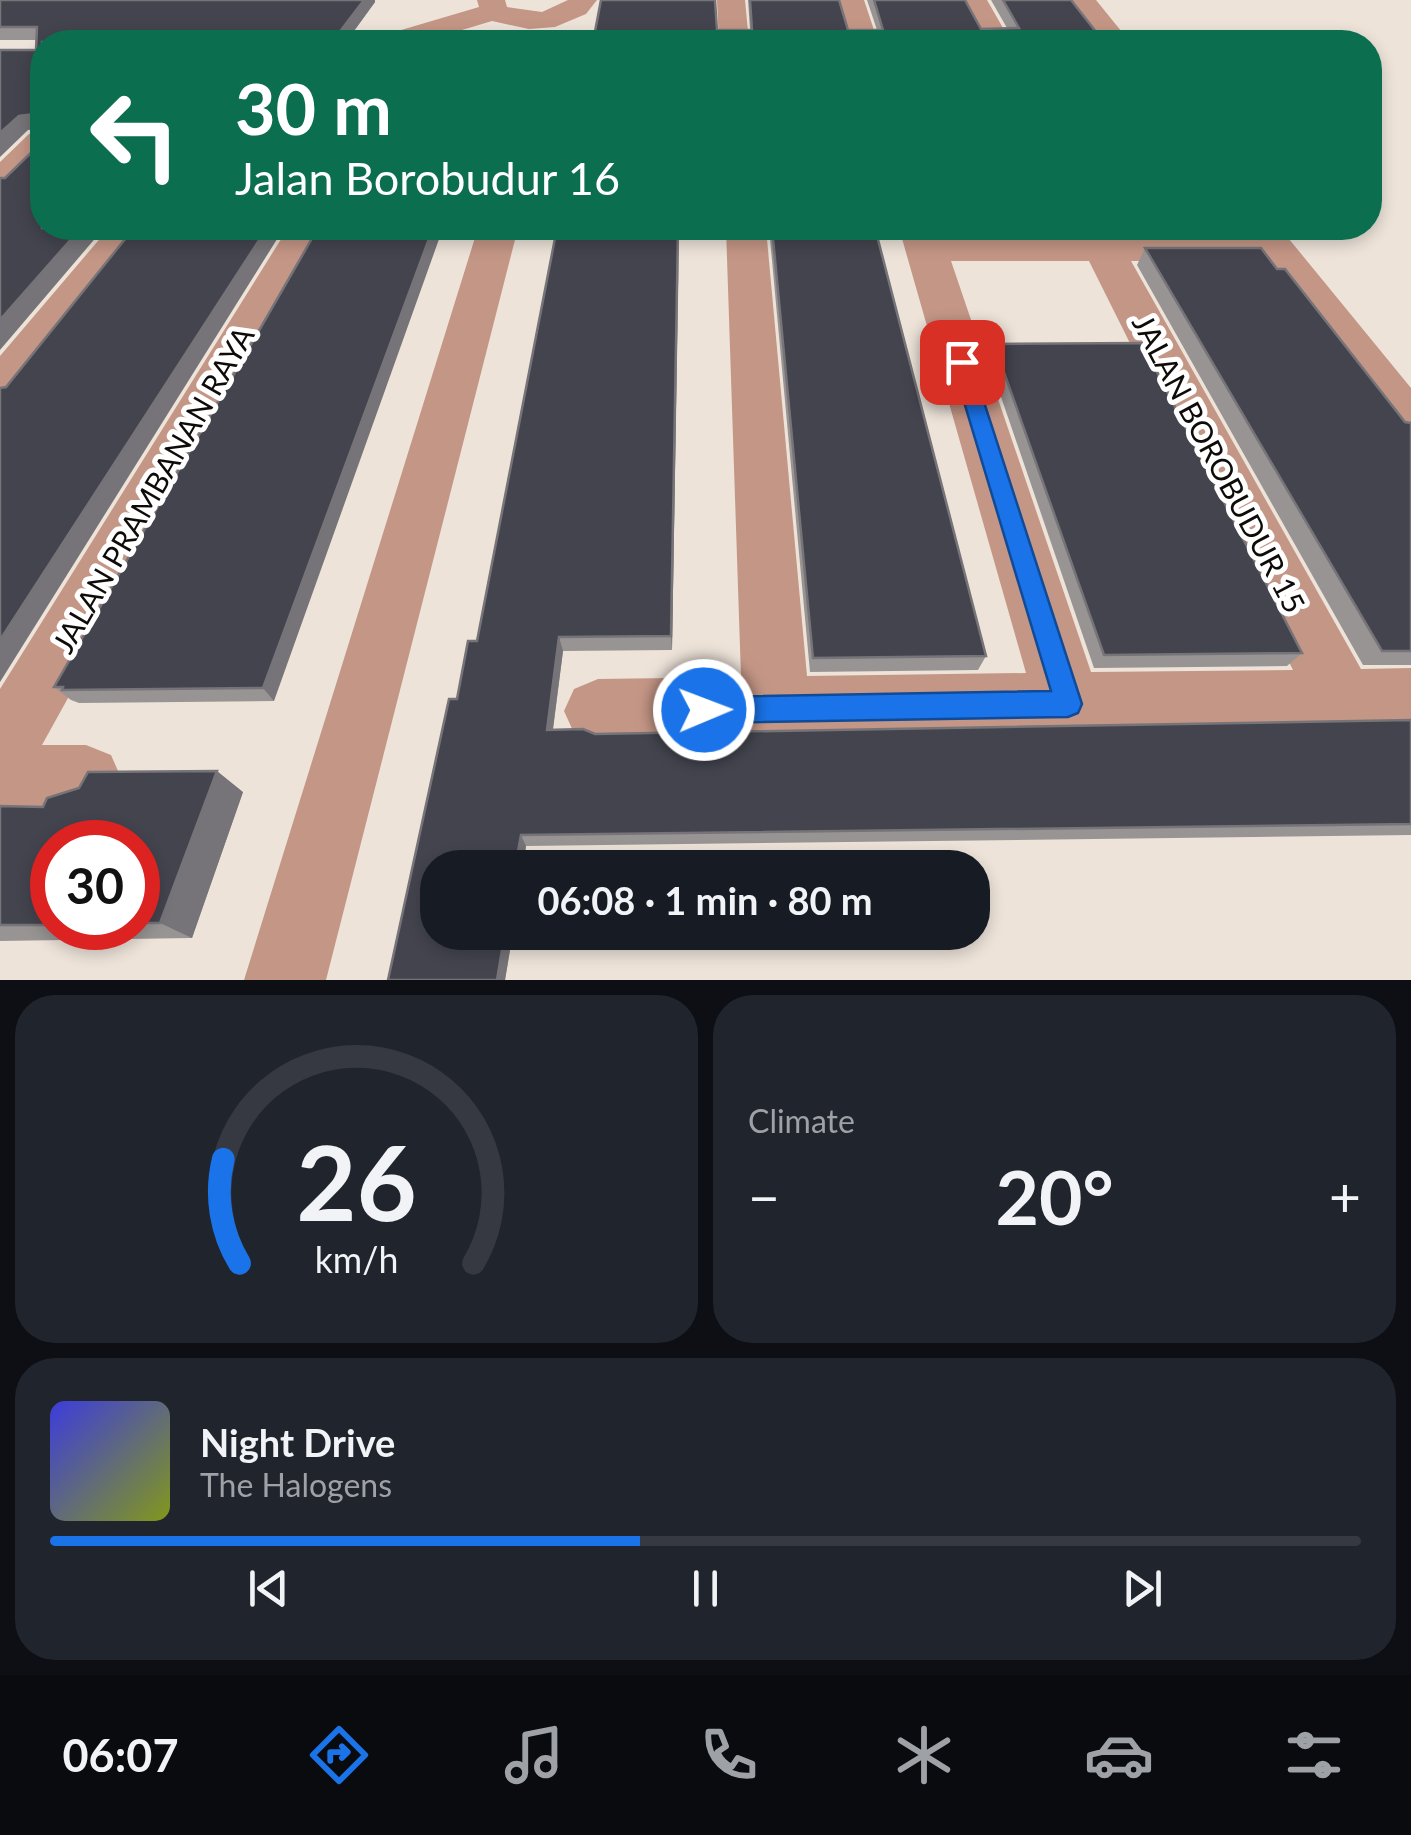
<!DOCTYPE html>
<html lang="en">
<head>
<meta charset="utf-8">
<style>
  body { margin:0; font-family:Lato,sans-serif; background:#20242c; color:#f1f3f6; height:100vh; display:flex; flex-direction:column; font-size:38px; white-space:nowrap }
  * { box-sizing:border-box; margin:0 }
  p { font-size:32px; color:#9ea1a6 }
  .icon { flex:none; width:55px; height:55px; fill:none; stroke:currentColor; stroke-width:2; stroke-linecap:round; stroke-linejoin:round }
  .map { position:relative; height:980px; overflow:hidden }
  .details { display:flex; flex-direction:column; gap:15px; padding:15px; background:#0d0f14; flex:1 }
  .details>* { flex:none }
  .banner { position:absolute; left:30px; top:30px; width:1352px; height:210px; border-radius:40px; box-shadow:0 5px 15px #0003; background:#0b6e4f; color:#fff; overflow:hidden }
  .speed { position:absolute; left:30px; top:820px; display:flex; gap:20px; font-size:50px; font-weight:700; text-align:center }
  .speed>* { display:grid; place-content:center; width:130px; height:130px; border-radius:50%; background:#171b24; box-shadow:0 5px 15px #0003; line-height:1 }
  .speed .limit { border:15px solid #d22; background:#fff; color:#111 }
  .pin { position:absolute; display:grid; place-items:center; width:85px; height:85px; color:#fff; margin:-42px; border-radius:20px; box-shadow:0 5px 15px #0006 }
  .me { position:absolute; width:110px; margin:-55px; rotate:89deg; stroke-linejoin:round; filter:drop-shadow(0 0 8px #0008) }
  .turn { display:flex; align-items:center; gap:35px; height:210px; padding:0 40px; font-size:45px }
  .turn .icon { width:130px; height:130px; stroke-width:2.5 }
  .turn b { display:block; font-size:70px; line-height:85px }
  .big { font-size:75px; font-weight:700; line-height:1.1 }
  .details .tile { flex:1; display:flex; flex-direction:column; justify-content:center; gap:15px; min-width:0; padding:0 35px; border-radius:40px; background:#20242c }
  .details .dial { align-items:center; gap:0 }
  .dial svg { height:260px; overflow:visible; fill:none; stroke:#363941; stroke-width:7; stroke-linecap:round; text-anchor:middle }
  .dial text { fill:#f1f3f6; stroke:none }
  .song { display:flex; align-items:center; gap:30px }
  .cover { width:120px; height:120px; border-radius:15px; background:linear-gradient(135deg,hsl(240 70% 55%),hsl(70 70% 35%)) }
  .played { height:10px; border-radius:5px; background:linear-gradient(90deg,#1a73e8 45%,#363941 45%) }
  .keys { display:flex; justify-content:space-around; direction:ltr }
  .heat { display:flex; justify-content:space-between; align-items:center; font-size:55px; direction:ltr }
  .details .tiles { flex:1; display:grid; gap:15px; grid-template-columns:1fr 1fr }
  .tile:last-child { grid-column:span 2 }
  .trip { position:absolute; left:420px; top:850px; width:570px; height:100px; border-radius:40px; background:#171b24; box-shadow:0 5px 15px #0003; font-weight:700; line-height:100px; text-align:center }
  .tabs { display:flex; height:160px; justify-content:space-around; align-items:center; background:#090b0e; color:#9ea1a6 }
  .tabs .icon { width:70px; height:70px }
  .tabs .on { color:#1a73e8 }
  .tabs b { font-size:45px; color:#f1f3f6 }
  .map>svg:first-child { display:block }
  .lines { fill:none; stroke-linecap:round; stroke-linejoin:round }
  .minor { fill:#c49686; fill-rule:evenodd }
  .wall { fill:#989494; fill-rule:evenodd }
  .shaded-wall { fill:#767478 }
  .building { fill:#43444e; stroke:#767478; stroke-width:2.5 }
  .route { fill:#1a73e8; stroke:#114b97; stroke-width:2.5 }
  .labels { text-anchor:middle; stroke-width:10; stroke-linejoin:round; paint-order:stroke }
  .street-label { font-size:30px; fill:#0e0b08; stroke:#fff }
</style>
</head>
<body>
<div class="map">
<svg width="1411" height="980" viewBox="0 0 1411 980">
  <rect width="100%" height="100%" fill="#ede3d9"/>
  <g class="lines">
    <path class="minor" d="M477 0H505L507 7 542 12 568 0H597L586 14 555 27 529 29 492 21 422 42H377L381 36 479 7Z
      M717 0H745L749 42H719Z
      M836 0H864L878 42H848Z
      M959 0H987L1011 42H981Z
      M1068 0H1096L1130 42H1100Z
      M42 131V161L13 190 0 193V162L29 134Z
      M109 228H150L17 400 0 405V356Z
      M288 228H328L42 745H86L111 755 122 780 111 805 86 815H0V689Z
      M478 228H518L326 980H244Z
      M726 228H766L807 676 1026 673 899 228H939L942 237H1076L1072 228H1112L1117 237H1245L1239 228H1280L1411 388V441L1393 436 1263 261H1131L1361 669 1411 668V730L598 743 574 733 564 711 574 689 598 679 741 677ZM951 261H1089L1293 670 1091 672Z"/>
  </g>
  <path class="wall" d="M0 0H375V2L346 42H42V228L5 178 35 149V129L28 130 37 40H0Z
    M748 0H839L848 30H877L867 0H965L981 29 1007 28 991 0H1071L1104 42H593L717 30H750Z
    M318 228 274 701 79 703 71 700 54 687Z
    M557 228H679L672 650 563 651 553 730 583 729 595 734 1411 720V835L526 846 523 868H438V932H513L505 980H388L449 699H457L468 641H477Z
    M769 228H875L986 656 978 670 810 672Z
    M1116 228H1231L1228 233H1119Z
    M1145 248 1277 269 1405 422 1411 423V665H1363L1137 265Z
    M994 344 1302 653 1287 666 1094 668 988 359Z
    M243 792 192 938 0 941V806L43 807ZM52 842H138V928H52Z"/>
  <path class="shaded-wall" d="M364 0H375V2L346 42H332Z
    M35 114 42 128 28 130 0 157V133L19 116Z
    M81 228H104L0 350V320Z
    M267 228H284L0 682V640Z
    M433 228H443L274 701 263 688Z
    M679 228 672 650 671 636Z
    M559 637 563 651 551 743 547 730Z
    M217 771 243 792 192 938 160 923Z
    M521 835 526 846 523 868H515Z
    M505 932H513L505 980H497Z"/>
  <path class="building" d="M0 0H364L332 42H42V228H81L0 320V178H5L35 149V114L19 116 0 133V50H36L37 27H0Z
    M601 0H715L717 30H752L750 0H839L848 30H883L874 0H965L981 29 1019 28 1003 0H1071L1104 42H593Z
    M134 228H267L0 640V388L6 387Z
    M318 228H433L263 688 62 690 63 687H54Z
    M557 228H678L671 636 559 637 547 730 583 729 595 734 1411 720V824L521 835 515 868H438V932H505L497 980H388L449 699H457L468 641H477Z
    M772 228H875L986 656 813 658Z
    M1145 248H1261L1277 269H1285L1405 422 1411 423V651H1382Z
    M1142 343 1302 653 1104 655 994 344Z
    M217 771 160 923H138V842H52V925H0V806L43 807 47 798 79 788 88 772Z"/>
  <path class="route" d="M962 356 971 362 1082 704 1078 713 1068 717 704 723 695 719 691 710 695 701 704 697 1051 691 952 362Z"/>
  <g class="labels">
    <g class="street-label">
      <text transform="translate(1218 464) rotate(62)" y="10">JALAN BOROBUDUR 15</text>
      <text transform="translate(154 490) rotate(-60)" y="10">JALAN PRAMBANAN RAYA</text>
    </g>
  </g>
</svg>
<div class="speed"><div class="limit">30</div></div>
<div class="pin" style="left:962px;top:362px;background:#d93025"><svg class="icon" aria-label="arrive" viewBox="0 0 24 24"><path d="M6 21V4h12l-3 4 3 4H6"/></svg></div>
<svg class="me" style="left:704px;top:710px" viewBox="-20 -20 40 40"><circle r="17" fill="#1a73e8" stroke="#fff" stroke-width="3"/><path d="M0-11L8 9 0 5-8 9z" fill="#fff"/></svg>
<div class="trip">06:08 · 1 min · 80 m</div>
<div class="banner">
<div class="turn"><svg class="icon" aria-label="left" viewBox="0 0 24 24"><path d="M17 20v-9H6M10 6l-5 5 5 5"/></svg><div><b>30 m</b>Jalan Borobudur 16</div></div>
</div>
</div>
<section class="details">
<div class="tiles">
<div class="tile dial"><svg viewBox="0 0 100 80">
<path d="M14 69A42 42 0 1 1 86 69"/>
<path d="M14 69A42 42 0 0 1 9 37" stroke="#1a73e8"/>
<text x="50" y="56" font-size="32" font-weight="700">26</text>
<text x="50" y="72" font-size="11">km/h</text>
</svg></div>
<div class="tile"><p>Climate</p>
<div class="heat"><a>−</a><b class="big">20°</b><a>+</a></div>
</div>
<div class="tile">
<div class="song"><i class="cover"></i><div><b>Night Drive</b><p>The Halogens</p></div></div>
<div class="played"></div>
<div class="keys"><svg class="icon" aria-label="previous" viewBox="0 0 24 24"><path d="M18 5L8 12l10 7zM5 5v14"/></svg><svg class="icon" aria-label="pause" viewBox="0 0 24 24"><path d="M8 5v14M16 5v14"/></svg><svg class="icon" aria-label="next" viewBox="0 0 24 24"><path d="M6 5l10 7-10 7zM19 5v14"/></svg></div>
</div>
</div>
</section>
<nav class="tabs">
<b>06:07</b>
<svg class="icon on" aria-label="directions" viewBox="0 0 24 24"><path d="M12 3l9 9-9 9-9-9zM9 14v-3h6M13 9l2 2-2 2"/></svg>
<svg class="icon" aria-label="music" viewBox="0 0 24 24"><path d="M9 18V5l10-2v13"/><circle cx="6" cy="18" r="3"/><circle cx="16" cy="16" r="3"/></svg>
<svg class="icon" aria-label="phone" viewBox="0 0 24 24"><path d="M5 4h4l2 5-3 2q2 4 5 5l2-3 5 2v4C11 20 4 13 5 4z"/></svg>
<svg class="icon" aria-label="climate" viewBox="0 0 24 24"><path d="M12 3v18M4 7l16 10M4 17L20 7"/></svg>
<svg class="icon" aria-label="car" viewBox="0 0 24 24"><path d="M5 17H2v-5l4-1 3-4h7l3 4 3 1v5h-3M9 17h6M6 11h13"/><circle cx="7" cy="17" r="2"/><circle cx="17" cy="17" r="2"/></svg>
<svg class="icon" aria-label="filters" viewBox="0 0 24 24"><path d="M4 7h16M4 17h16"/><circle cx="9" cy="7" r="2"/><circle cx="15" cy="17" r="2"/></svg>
</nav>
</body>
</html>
